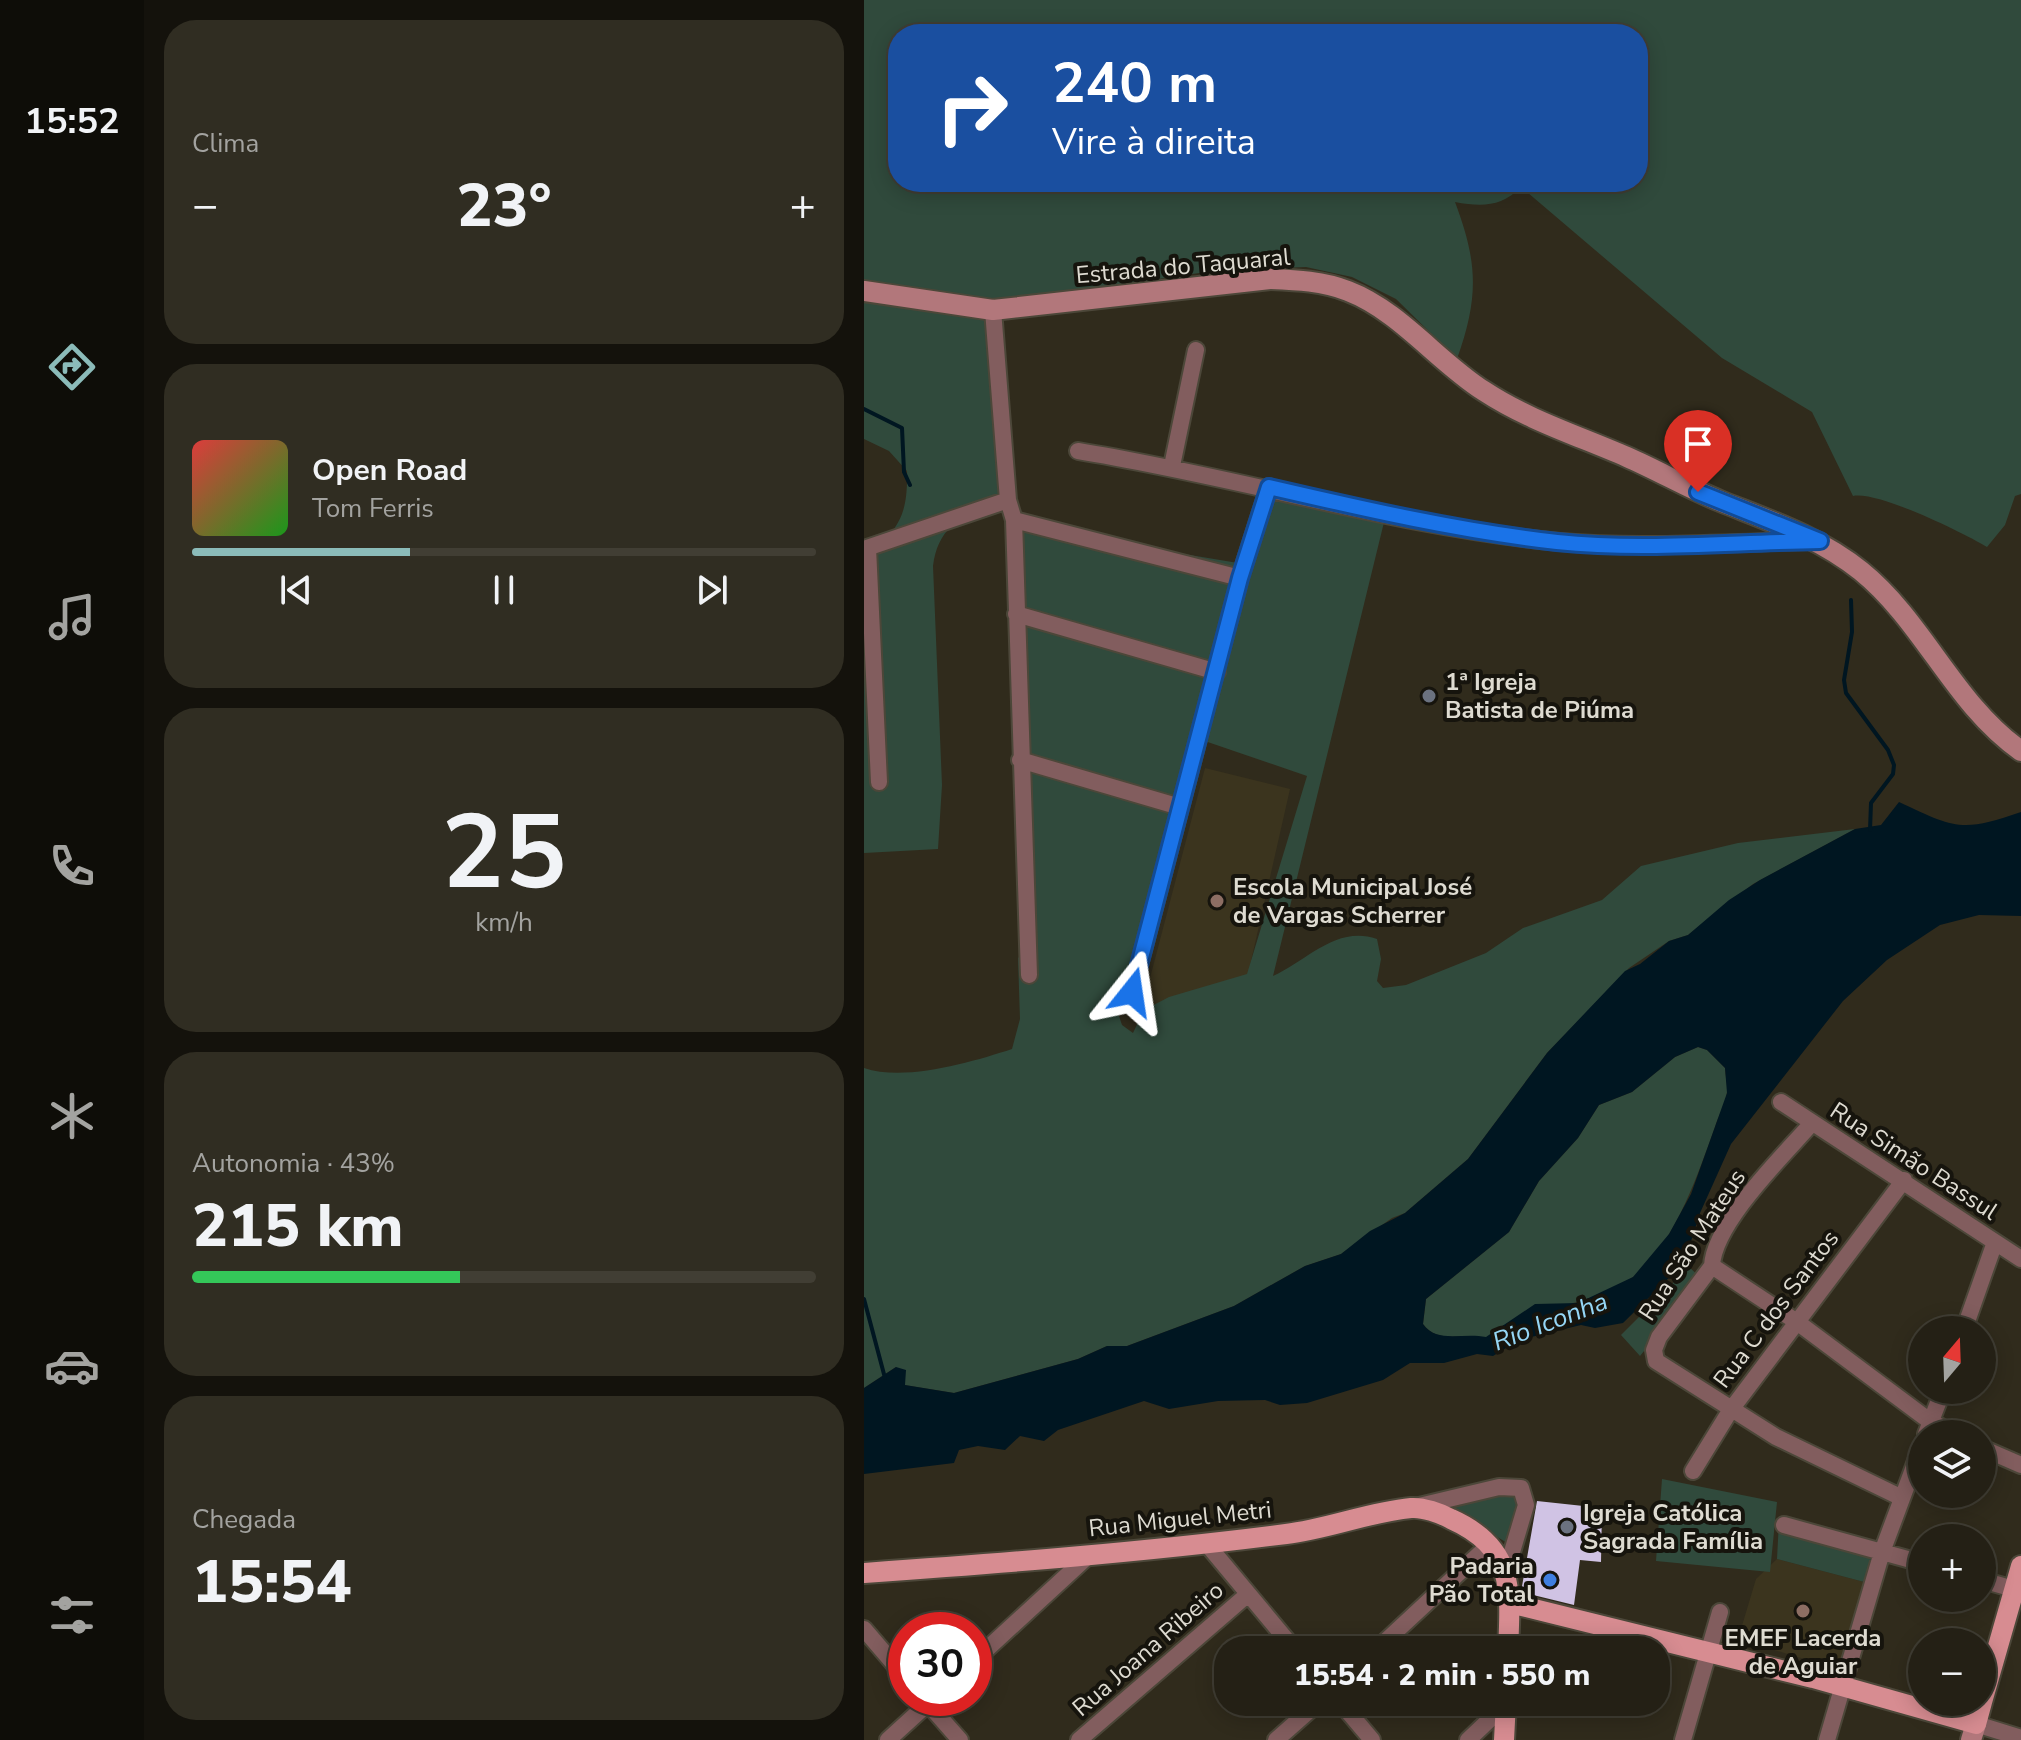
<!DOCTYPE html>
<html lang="pt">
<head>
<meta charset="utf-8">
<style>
  body { margin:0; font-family:"Nunito Sans",sans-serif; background:#302d22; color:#f1f3f6; height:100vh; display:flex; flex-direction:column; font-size:30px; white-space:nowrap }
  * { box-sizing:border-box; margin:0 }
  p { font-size:26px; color:#a3a3a0 }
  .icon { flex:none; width:44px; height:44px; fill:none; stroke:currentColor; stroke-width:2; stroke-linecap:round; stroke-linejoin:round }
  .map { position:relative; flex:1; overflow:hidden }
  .side { display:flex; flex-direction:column; gap:20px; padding:20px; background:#14120c; width:720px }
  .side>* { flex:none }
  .hud { position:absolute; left:24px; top:24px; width:760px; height:168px; border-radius:32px; box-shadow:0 4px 20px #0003,0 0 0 2px #413e34; background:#1a4fa0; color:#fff; overflow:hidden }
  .needle { width:52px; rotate:19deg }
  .fabs { position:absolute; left:1044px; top:1316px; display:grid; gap:16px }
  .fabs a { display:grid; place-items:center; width:88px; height:88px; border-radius:50%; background:#242015; box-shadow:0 4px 20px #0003,0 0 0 2px #413e34; font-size:40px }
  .speed { position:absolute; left:24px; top:1612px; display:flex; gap:16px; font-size:40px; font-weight:700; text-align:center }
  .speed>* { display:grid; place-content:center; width:104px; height:104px; border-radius:50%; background:#242015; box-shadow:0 4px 20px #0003,0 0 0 2px #413e34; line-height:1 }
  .speed .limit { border:12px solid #d22; background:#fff; color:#111 }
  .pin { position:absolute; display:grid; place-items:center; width:68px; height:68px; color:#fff; margin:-82px -34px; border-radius:50% 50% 50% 0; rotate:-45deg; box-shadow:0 0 8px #0007 }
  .pin .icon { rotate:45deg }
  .me { position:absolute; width:88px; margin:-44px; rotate:15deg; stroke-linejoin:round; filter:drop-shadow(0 0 6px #0008) }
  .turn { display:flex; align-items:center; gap:28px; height:168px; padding:0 32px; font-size:36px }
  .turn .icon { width:104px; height:104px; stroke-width:2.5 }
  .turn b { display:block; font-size:56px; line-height:68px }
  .big { font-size:60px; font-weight:800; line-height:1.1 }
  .side .tile { flex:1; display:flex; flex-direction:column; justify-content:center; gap:12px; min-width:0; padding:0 28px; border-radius:32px; background:#302d22 }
  .side .dial { align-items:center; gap:0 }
  .dial b { font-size:104px; line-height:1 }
  .song { display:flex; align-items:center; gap:24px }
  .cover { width:96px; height:96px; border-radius:12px; background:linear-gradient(135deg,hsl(0 70% 55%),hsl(120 70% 35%)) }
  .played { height:8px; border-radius:4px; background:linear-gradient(90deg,#8bbbb9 35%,#413e34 35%) }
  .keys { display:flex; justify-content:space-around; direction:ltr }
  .heat { display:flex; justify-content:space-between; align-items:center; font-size:44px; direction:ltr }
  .charge { height:12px; border-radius:6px; background:linear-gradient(90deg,#34c759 43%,#413e34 0) }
  .trip { position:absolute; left:350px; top:1636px; width:456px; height:80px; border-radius:32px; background:#242015; box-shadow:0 4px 20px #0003,0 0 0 2px #413e34; font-weight:800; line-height:80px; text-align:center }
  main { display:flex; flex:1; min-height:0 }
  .tabs { display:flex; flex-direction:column; width:144px; justify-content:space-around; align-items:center; background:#0e0d08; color:#a3a3a0 }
  .tabs .icon { width:56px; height:56px }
  .tabs .on { color:#8bbbb9 }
  .tabs b { font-size:36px; color:#f1f3f6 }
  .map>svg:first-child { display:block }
  .built { fill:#3b341e }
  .green { fill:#304a3c; fill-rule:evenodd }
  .water { fill:#001621; fill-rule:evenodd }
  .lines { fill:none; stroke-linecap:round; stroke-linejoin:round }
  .stream { stroke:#001621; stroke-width:4 }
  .building { fill:#d0c3e4 }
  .street-casing { stroke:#4c4739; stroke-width:20 }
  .secondary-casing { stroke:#4c4739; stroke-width:24 }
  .primary-casing { stroke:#4c4739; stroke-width:24 }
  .street { stroke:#825d5e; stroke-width:16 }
  .secondary { stroke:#b2777b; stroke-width:20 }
  .primary { stroke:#d78c91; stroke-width:20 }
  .route-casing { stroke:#114b97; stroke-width:20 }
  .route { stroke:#1a73e8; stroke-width:14 }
  .worship-dot { fill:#6b7280; stroke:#16140d; stroke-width:3 }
  .education-dot { fill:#8d6e63; stroke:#16140d; stroke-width:3 }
  .shop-dot { fill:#3f7fe0; stroke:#16140d; stroke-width:3 }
  .labels { text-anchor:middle; stroke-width:8; stroke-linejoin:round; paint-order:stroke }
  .street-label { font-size:24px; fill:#dedbd1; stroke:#16140d }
  .poi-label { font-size:24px; font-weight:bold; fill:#dedbd1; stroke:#16140d; text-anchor:start }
  .water-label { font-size:26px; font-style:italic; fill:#95d6f5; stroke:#16140d }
</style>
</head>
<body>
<main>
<nav class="tabs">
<b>15:52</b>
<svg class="icon on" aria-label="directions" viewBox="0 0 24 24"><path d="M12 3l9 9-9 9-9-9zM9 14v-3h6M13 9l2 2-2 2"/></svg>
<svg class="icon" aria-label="music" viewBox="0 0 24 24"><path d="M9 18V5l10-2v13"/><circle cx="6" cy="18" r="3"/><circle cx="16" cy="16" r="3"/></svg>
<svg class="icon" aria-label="phone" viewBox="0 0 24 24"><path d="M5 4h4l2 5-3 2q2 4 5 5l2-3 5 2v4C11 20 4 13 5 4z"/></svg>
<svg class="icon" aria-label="climate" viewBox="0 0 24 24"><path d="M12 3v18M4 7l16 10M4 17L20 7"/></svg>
<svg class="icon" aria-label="car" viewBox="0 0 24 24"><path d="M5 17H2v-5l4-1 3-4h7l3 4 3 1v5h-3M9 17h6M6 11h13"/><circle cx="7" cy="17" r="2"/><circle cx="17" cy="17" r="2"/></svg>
<svg class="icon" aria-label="filters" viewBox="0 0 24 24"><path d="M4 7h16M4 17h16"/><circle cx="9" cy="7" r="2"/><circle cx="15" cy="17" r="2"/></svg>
</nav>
<section class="side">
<div class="tile"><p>Clima</p>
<div class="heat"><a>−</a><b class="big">23°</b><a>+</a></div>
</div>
<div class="tile">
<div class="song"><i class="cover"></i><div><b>Open Road</b><p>Tom Ferris</p></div></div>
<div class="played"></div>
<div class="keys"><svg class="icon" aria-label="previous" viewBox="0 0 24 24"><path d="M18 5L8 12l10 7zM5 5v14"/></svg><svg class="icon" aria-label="pause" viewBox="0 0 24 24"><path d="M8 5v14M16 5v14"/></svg><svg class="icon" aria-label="next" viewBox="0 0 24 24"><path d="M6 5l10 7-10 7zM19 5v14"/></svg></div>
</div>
<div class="tile dial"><b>25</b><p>km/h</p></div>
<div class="tile"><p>Autonomia · 43%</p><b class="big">215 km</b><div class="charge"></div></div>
<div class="tile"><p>Chegada</p><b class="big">15:54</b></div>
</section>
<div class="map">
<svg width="1157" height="1740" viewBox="0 0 1157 1740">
  <rect width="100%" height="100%" fill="#302b1c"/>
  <path class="built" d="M341 768 426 789 375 1014 274 1024Z
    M913 1559 1004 1583 980 1671 874 1639 892 1579Z"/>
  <path class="green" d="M0 0H1157V494L1151 496 1141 525 1123 547C1098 532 1014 491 989 496L948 412 858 358 657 187C637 207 618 207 591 202 614 263 615 297 593 359L532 299 488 277 442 267 349 271 136 302 139 501C102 515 75 522 69 566L78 785 74 849 0 853V559C34 529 44 518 43 471L25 451 0 439ZM34 34H774V182H34Z
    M416 486 523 510 409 976C443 961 472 925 513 939L517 959 513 981 519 988 542 985 622 953 659 928 738 900 777 866 874 843 991 829 889 884 824 935 805 941 765 968 683 1053 604 1159 541 1213 528 1218 477 1254 441 1266 370 1306 263 1346H243L214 1359 90 1393 40 1385 32 1367 0 1388V1068C41 1082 108 1062 148 1049L156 1019 154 958 165 947 158 527 374 563ZM332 738 443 776 383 974 305 997 280 1010 269 1033 258 1025 254 1013Z
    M834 1047 843 1050 861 1068C861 1075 864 1085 863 1092 862 1104 854 1116 851 1127 834 1174 810 1246 769 1277 726 1311 663 1302 622 1338 599 1332 574 1345 559 1324L562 1299 645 1232 675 1181 714 1138 735 1105 768 1092 811 1057Z
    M825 1267 838 1279 776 1356 757 1335Z
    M798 1479 913 1502 906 1572 792 1561Z
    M645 1491 658 1498 645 1544 586 1509 587 1505Z
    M915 1521 1013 1549 1004 1583 913 1559Z"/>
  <path class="water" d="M1035 802C1091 828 1097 833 1157 812V916L1115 915 1076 925 1023 960 979 1001 867 1144 836 1213 820 1263 759 1323 731 1328 717 1325 655 1340 629 1356 613 1354 580 1363H546L519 1380 443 1403 416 1405 401 1400 354 1401 305 1409 280 1401 194 1430 180 1441 156 1436 141 1450 114 1446 95 1450 90 1463 0 1474V1388L32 1367 42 1370 41 1385 90 1393 214 1359 243 1346H263L370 1306 441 1266 477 1254 506 1231 541 1213 604 1159 683 1053 761 971 776 964 805 941 824 935 865 900 896 880 991 829 1017 825ZM834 1047 843 1050 861 1068 863 1093 827 1194 805 1234 769 1277 714 1303 671 1304 622 1337C599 1332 573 1344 559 1324L562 1299 645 1232 675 1181 714 1138 735 1105 768 1092 811 1057Z"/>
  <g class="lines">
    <path class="stream" d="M0 409 38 428 40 472 46 485
      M987 600 988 632 980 680 982 693 1024 750 1030 765 1029 774 1007 803 1006 830
      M0 1299 21 1378"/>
  </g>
  <path class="building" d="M673 1501 738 1508 737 1562 716 1560 710 1605 657 1592Z"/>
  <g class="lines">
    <g class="street-casing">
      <path id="street" d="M129 310 144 500 150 520 165 975
        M214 451C375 477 534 527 696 542 780 549 866 542 950 541
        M308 466 332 350
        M150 520 376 578
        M4 548 15 782
        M0 549 144 500
        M152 614 353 672
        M156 760 316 807
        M268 992 376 578 405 487
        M917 1102 1157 1259
        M948 1123C919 1156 850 1223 848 1266L795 1337 790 1350 792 1361 912 1437 1036 1497
        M848 1266 933 1322 1067 1422 1091 1434
        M1100 1330 1131 1242
        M1062 1434 1079 1390
        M1118 1448 1157 1465
        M829 1471 866 1411 1040 1180
        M551 1507 635 1487 657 1488 662 1505 642 1572
        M920 1525 1058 1563
        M342 1543 431 1650
        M1118 1580 1157 1591
        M0 1629 42 1678
        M512 1650 626 1544
        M110 1661 224 1556
        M59 1698 96 1740
        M476 1702 508 1740
        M1112 1724 1157 1738
        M24 1740 70 1698
        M215 1740 383 1595
        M412 1740 455 1702
        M604 1740 642 1704
        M819 1740 856 1612
        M963 1740 1018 1552 1058 1445"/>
    </g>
    <g class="secondary-casing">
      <path id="secondary" d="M0 291 129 310 406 279C432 280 459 281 484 291 536 311 574 362 620 391 664 420 715 436 763 457 795 471 824 488 856 501 906 521 955 537 997 571 1060 622 1090 704 1157 751
        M1107 1740 1112 1724"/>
    </g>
    <g class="primary-casing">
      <path id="primary" d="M0 1573C141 1563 282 1552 422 1534 464 1529 505 1512 547 1508 559 1507 576 1513 587 1519 650 1547 647 1589 644 1650
        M646 1603 949 1678 1112 1724 1118 1702
        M1118 1702 1157 1566
        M640 1740 642 1702"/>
    </g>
    <use href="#street" class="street"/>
    <use href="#secondary" class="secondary"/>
    <use href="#primary" class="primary"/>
  </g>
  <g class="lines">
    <g class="route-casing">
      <path id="route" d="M268 992 376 578 405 487C500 509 596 531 693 542 780 551 869 542 956 541L834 492"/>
    </g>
    <use href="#route" class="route"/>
  </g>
  <g class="worship-dot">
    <circle cx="565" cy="696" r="8"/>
    <circle cx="703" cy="1527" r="8"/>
  </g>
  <g class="education-dot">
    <circle cx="353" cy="901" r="8"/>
    <circle cx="939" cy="1611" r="8"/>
  </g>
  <circle class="shop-dot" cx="686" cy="1580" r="8"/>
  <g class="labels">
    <g class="street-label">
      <text transform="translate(319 266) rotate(-5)" y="8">Estrada do Taquaral</text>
      <text transform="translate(1050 1161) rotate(33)" y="8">Rua Simão Bassul</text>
      <text transform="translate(828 1245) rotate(-57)" y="8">Rua São Mateus</text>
      <text transform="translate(912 1309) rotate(-53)" y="8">Rua C dos Santos</text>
      <text transform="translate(316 1519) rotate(-6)" y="8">Rua Miguel Metri</text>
      <text transform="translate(284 1649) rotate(-41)" y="8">Rua Joana Ribeiro</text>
    </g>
    <g class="poi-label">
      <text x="581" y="690">1ª Igreja<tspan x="581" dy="28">Batista de Piúma</tspan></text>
      <text x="369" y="895">Escola Municipal José<tspan x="369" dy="28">de Vargas Scherrer</tspan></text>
      <text x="719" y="1521">Igreja Católica<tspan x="719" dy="28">Sagrada Família</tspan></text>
      <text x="670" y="1574" text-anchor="end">Padaria<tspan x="670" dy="28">Pão Total</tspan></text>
      <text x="939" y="1646" text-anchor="middle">EMEF Lacerda<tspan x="939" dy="28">de Aguiar</tspan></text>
    </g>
    <g class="water-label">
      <text transform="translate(686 1321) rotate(-21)" y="9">Rio Iconha</text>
    </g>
  </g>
</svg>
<div class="fabs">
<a><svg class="needle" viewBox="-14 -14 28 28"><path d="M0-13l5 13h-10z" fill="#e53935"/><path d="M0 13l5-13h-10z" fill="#a3a3a0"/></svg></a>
<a><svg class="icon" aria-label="layers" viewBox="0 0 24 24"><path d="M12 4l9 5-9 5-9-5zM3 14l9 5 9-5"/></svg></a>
<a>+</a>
<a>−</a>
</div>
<div class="speed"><div class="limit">30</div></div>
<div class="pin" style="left:834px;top:492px;background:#d93025"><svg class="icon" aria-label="arrive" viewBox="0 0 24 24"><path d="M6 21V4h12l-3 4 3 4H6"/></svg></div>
<svg class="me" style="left:268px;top:992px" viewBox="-20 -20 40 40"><path d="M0-17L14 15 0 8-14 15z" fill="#1a73e8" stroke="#fff" stroke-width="4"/></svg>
<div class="trip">15:54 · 2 min · 550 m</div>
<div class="hud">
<div class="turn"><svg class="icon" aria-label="right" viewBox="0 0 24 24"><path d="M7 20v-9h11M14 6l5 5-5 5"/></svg><div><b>240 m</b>Vire à direita</div></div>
</div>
</div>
</main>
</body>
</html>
